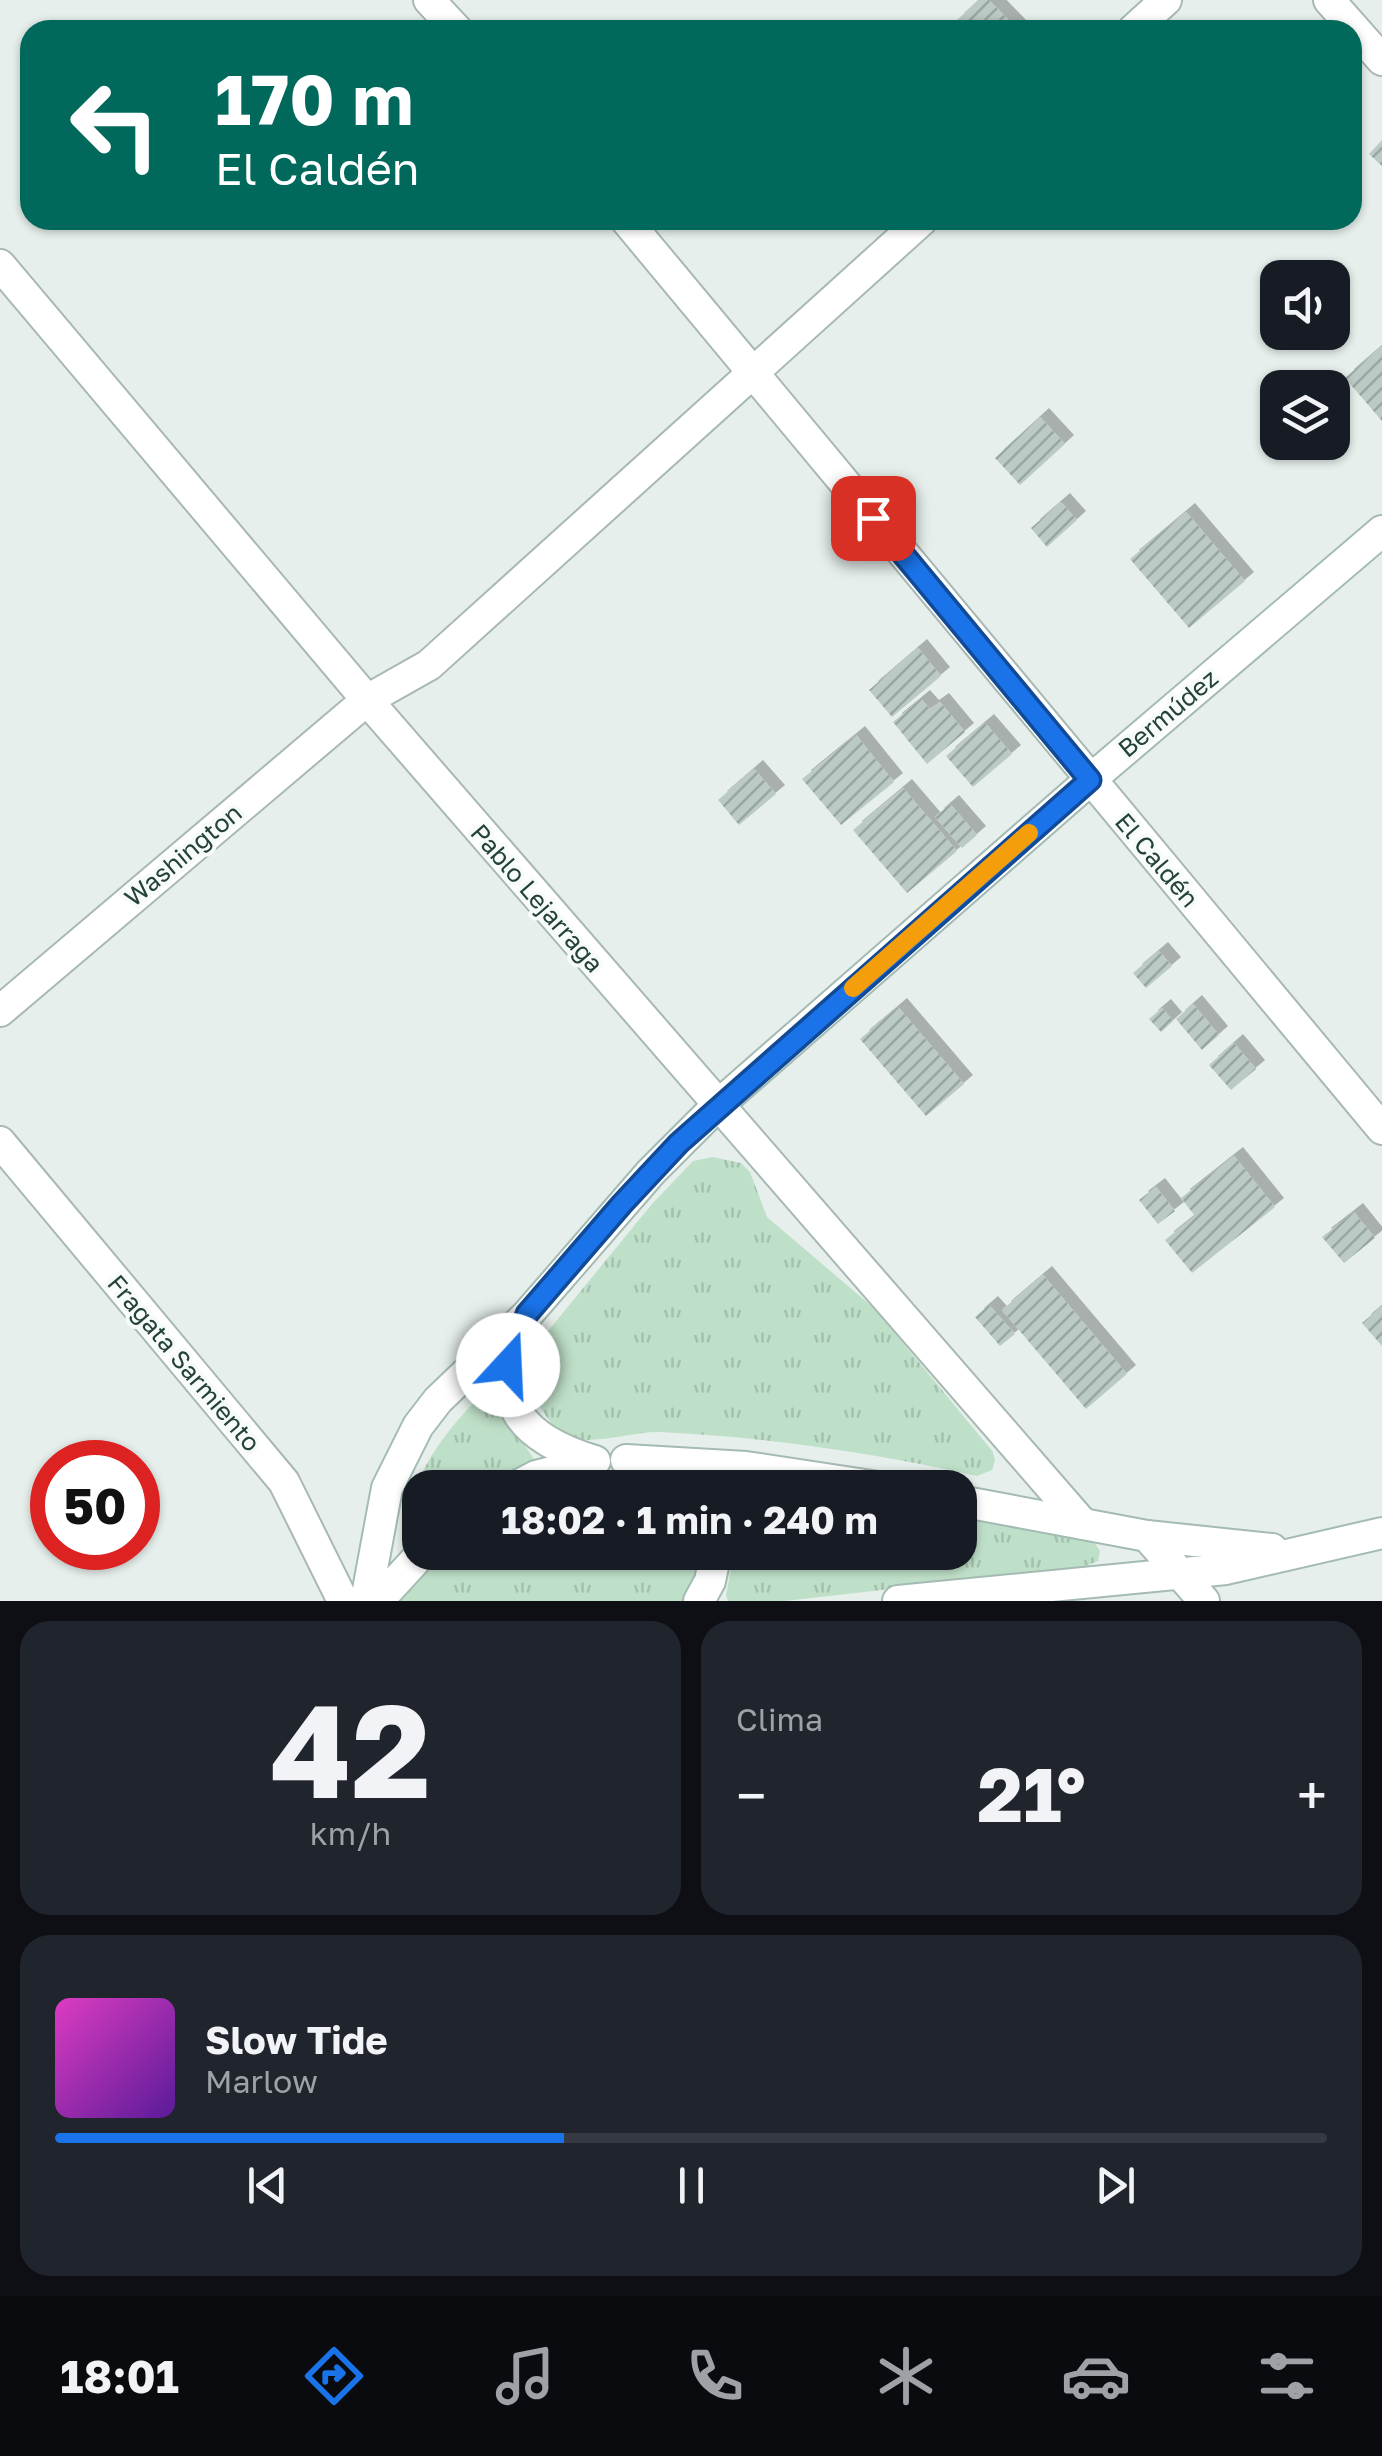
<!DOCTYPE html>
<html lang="es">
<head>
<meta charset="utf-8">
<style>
  body { margin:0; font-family:"Golos Text",sans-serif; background:#20242c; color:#f1f3f6; height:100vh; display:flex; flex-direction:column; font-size:38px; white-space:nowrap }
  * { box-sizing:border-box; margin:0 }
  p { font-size:32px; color:#9ea1a6 }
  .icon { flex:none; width:55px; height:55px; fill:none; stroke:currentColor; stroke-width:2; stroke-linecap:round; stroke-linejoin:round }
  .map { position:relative; height:1601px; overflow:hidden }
  .panel { display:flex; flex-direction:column; gap:20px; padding:20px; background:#0d0f14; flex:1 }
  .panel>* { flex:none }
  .banner { position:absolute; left:20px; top:20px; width:1342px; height:210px; border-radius:30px; box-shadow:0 2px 8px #0004; background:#00695c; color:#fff; overflow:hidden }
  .fabs { position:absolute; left:1260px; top:260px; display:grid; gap:20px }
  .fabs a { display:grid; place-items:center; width:90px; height:90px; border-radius:20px; background:#171b24; box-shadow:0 2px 8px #0004; font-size:50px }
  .speed { position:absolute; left:30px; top:1440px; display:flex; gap:20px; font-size:50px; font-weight:700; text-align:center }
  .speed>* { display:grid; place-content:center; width:130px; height:130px; border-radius:50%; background:#171b24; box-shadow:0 2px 8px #0004; line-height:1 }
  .speed .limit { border:15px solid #d22; background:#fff; color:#111 }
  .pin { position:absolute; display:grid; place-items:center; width:85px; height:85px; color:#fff; margin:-42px; border-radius:20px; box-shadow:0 5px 15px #0006 }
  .me { position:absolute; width:110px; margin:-55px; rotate:20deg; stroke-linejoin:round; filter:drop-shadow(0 0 8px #0008) }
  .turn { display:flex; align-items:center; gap:35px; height:210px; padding:0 30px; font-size:45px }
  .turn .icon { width:130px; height:130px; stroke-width:2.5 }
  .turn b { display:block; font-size:70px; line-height:85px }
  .big { font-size:75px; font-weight:700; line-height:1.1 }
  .panel .widget { flex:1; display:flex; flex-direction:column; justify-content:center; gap:15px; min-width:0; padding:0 35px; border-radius:30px; background:#20242c }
  .panel .dial { align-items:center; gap:0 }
  .dial b { font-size:130px; line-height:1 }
  .song { display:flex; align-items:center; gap:30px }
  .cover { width:120px; height:120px; border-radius:15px; background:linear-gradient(135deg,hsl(310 70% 55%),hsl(270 70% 35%)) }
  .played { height:10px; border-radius:5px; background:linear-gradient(90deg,#1a73e8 40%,#363941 40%) }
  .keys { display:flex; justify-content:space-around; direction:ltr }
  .heat { display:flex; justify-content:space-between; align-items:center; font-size:55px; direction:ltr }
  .panel .tiles { flex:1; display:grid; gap:20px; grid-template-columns:1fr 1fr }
  .widget:last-child { grid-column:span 2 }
  .trip { position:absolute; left:402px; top:1470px; width:575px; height:100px; border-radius:30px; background:#171b24; box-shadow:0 2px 8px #0004; font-weight:700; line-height:100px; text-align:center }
  .tab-bar { display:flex; height:160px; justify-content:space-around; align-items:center; background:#090b0e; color:#9ea1a6 }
  .tab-bar .icon { width:70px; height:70px }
  .tab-bar .current { color:#1a73e8 }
  .tab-bar b { font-size:45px; color:#f1f3f6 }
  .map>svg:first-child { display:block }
  .grass { fill:url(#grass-tufts) }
  .building { fill:url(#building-hatch); filter:url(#shadow) }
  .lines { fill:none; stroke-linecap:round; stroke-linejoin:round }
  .minor-casing { stroke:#a8b8b2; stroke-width:34 }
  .secondary-casing { stroke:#a4bbb3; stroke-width:34 }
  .minor { stroke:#fff; stroke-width:30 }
  .secondary { stroke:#fff; stroke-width:30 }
  .route-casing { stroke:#114b97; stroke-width:25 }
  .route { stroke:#1a73e8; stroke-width:18 }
  .slow { stroke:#f59e0b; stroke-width:18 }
  .labels { text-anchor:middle; stroke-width:8; stroke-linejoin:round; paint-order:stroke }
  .street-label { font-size:25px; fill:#24423a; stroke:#f7fbf9 }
</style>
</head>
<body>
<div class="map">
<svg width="1382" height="1601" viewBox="0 0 1382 1601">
  <defs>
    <pattern id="grass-tufts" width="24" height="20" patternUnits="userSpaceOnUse" patternTransform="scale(2.5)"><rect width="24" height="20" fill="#bfe0c8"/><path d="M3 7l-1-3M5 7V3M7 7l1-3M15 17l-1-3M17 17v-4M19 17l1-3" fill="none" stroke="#a4c1ad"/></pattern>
    <pattern id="building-hatch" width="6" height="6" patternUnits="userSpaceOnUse" patternTransform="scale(2.5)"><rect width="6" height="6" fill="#bbcac4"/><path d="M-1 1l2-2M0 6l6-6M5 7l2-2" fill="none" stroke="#98a6a0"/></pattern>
    <filter id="shadow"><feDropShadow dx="9" dy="-9" stdDeviation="0" flood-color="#0004"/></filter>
  </defs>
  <rect width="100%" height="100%" fill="#e6efeb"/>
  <path class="grass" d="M713 1157 741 1163 750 1172 767 1217 875 1309 993 1452 995 1461 992 1470 977 1476C874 1453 766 1437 660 1432 635 1431 590 1446 570 1437 542 1424 524 1382 530 1353L652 1204 693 1161Z
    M496 1382 509 1422 534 1459 480 1487 420 1488V1540L408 1548 404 1545C404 1480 449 1423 496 1382Z
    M625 1474 646 1478 668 1487 547 1488 580 1478Z
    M960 1514 1083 1537 1094 1542 1100 1551 1098 1561 1083 1567 785 1601H728L726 1595 734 1553 960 1552Z
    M445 1553H705L687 1601H399Z"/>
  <path class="building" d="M979 0H989L1018 30H962L955 22Z
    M1382 140V166L1369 154Z
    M1382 346V421L1345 378Z
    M1040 417 1065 444 1020 485 995 458Z
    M1061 502 1077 520 1047 547 1031 528Z
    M1186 512 1245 581 1189 628 1130 559Z
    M918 648 941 676 892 717 869 690Z
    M921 699 930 709 940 702 965 732 927 764 893 722Z
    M985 723 1012 754 973 787 946 756Z
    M856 735 894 782 841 825 802 779Z
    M754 769 776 794 739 825 718 800Z
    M903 788 957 851 907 893 853 830Z
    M950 804 977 835 962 848 935 817Z
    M1159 951 1172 966 1146 988 1133 973Z
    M1193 1004 1219 1035 1202 1050 1176 1019Z
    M898 1007 964 1084 926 1116 860 1039Z
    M1162 1008 1173 1021 1161 1032 1149 1019Z
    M1234 1043 1256 1069 1231 1090 1209 1065Z
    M1234 1156 1275 1207 1192 1273 1165 1240 1195 1216 1181 1198Z
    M1156 1187 1175 1211 1158 1224 1139 1200Z
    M1354 1212 1375 1238 1344 1263 1322 1237Z
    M1043 1275 1127 1374 1086 1409 1002 1310Z
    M989 1305 1015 1334 1000 1346 975 1317Z
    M1382 1306V1346L1362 1323Z"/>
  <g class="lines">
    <g class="minor-casing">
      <path id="minor" d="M429 0 457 30
        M1329 0 1382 60
        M1133 30 1166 0
        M626 220 1382 1129
        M0 265 367 700 1083 1524
        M0 1011 367 700 429 665 922 220
        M0 1142 284 1482 343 1601
        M1147 1536 1204 1601"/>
    </g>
    <g class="secondary-casing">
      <path id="secondary" d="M524 1322C488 1400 519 1438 595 1461
        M626 1460 746 1467 885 1488
        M513 1488 536 1476 591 1462
        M960 1501 1147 1536 1272 1549
        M366 1601 387 1488 418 1426 438 1400 527 1315 651 1172 717 1106 1090 780 1382 531
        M378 1601 423 1552
        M699 1601 710 1581 716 1552
        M898 1601 1226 1569 1382 1533"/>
    </g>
    <use href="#minor" class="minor"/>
    <use href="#secondary" class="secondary"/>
  </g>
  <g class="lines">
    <g class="route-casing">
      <path id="route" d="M508 1365 527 1314 622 1204 679 1143 1090 780 873 518"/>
    </g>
    <use href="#route" class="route"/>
    <path class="slow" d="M853 988 1029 833"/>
  </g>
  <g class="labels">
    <g class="street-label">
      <text transform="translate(1168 713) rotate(-40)" y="9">Bermúdez</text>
      <text transform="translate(183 855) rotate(-40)" y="9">Washington</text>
      <text transform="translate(1157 860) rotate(50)" y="9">El Caldén</text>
      <text transform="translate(537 898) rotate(49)" y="9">Pablo Lejarraga</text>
      <text transform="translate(184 1363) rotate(50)" y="9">Fragata Sarmiento</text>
    </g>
  </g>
</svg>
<div class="fabs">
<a><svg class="icon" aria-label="sound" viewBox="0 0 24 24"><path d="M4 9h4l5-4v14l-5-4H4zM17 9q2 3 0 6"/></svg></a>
<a><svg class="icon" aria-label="layers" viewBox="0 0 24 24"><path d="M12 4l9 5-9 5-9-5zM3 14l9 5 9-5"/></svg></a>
</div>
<div class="speed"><div class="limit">50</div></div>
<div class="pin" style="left:873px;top:518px;background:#d93025"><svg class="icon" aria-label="arrive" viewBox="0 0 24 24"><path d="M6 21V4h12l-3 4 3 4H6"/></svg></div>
<svg class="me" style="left:508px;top:1365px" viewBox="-20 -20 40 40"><circle r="19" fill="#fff"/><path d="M0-13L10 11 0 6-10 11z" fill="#1a73e8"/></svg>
<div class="trip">18:02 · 1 min · 240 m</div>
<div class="banner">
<div class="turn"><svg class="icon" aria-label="left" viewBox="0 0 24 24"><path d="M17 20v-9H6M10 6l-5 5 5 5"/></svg><div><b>170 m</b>El Caldén</div></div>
</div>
</div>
<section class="panel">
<div class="tiles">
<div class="widget dial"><b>42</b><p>km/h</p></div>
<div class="widget"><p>Clima</p>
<div class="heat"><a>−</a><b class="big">21°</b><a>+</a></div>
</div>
<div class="widget">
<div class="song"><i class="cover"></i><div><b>Slow Tide</b><p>Marlow</p></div></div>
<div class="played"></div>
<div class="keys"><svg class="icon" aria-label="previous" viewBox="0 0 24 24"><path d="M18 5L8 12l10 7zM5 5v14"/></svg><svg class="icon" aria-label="pause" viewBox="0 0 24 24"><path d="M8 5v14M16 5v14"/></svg><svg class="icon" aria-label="next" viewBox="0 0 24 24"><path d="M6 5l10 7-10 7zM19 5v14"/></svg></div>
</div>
</div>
</section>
<nav class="tab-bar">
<b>18:01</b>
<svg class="icon current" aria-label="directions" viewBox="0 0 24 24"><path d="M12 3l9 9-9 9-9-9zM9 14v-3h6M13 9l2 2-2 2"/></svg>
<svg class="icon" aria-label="music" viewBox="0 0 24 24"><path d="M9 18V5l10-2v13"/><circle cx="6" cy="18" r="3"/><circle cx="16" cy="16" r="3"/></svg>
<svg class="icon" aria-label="phone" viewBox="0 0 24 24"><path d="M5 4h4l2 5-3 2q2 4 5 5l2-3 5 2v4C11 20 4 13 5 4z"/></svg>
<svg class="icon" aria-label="climate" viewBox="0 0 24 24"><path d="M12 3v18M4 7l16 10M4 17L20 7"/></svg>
<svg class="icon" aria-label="car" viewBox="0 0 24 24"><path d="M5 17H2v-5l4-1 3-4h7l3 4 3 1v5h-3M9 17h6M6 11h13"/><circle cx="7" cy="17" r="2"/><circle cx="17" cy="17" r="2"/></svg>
<svg class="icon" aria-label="filters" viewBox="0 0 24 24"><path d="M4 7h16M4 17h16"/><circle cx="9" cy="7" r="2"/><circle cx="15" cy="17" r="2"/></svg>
</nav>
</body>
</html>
